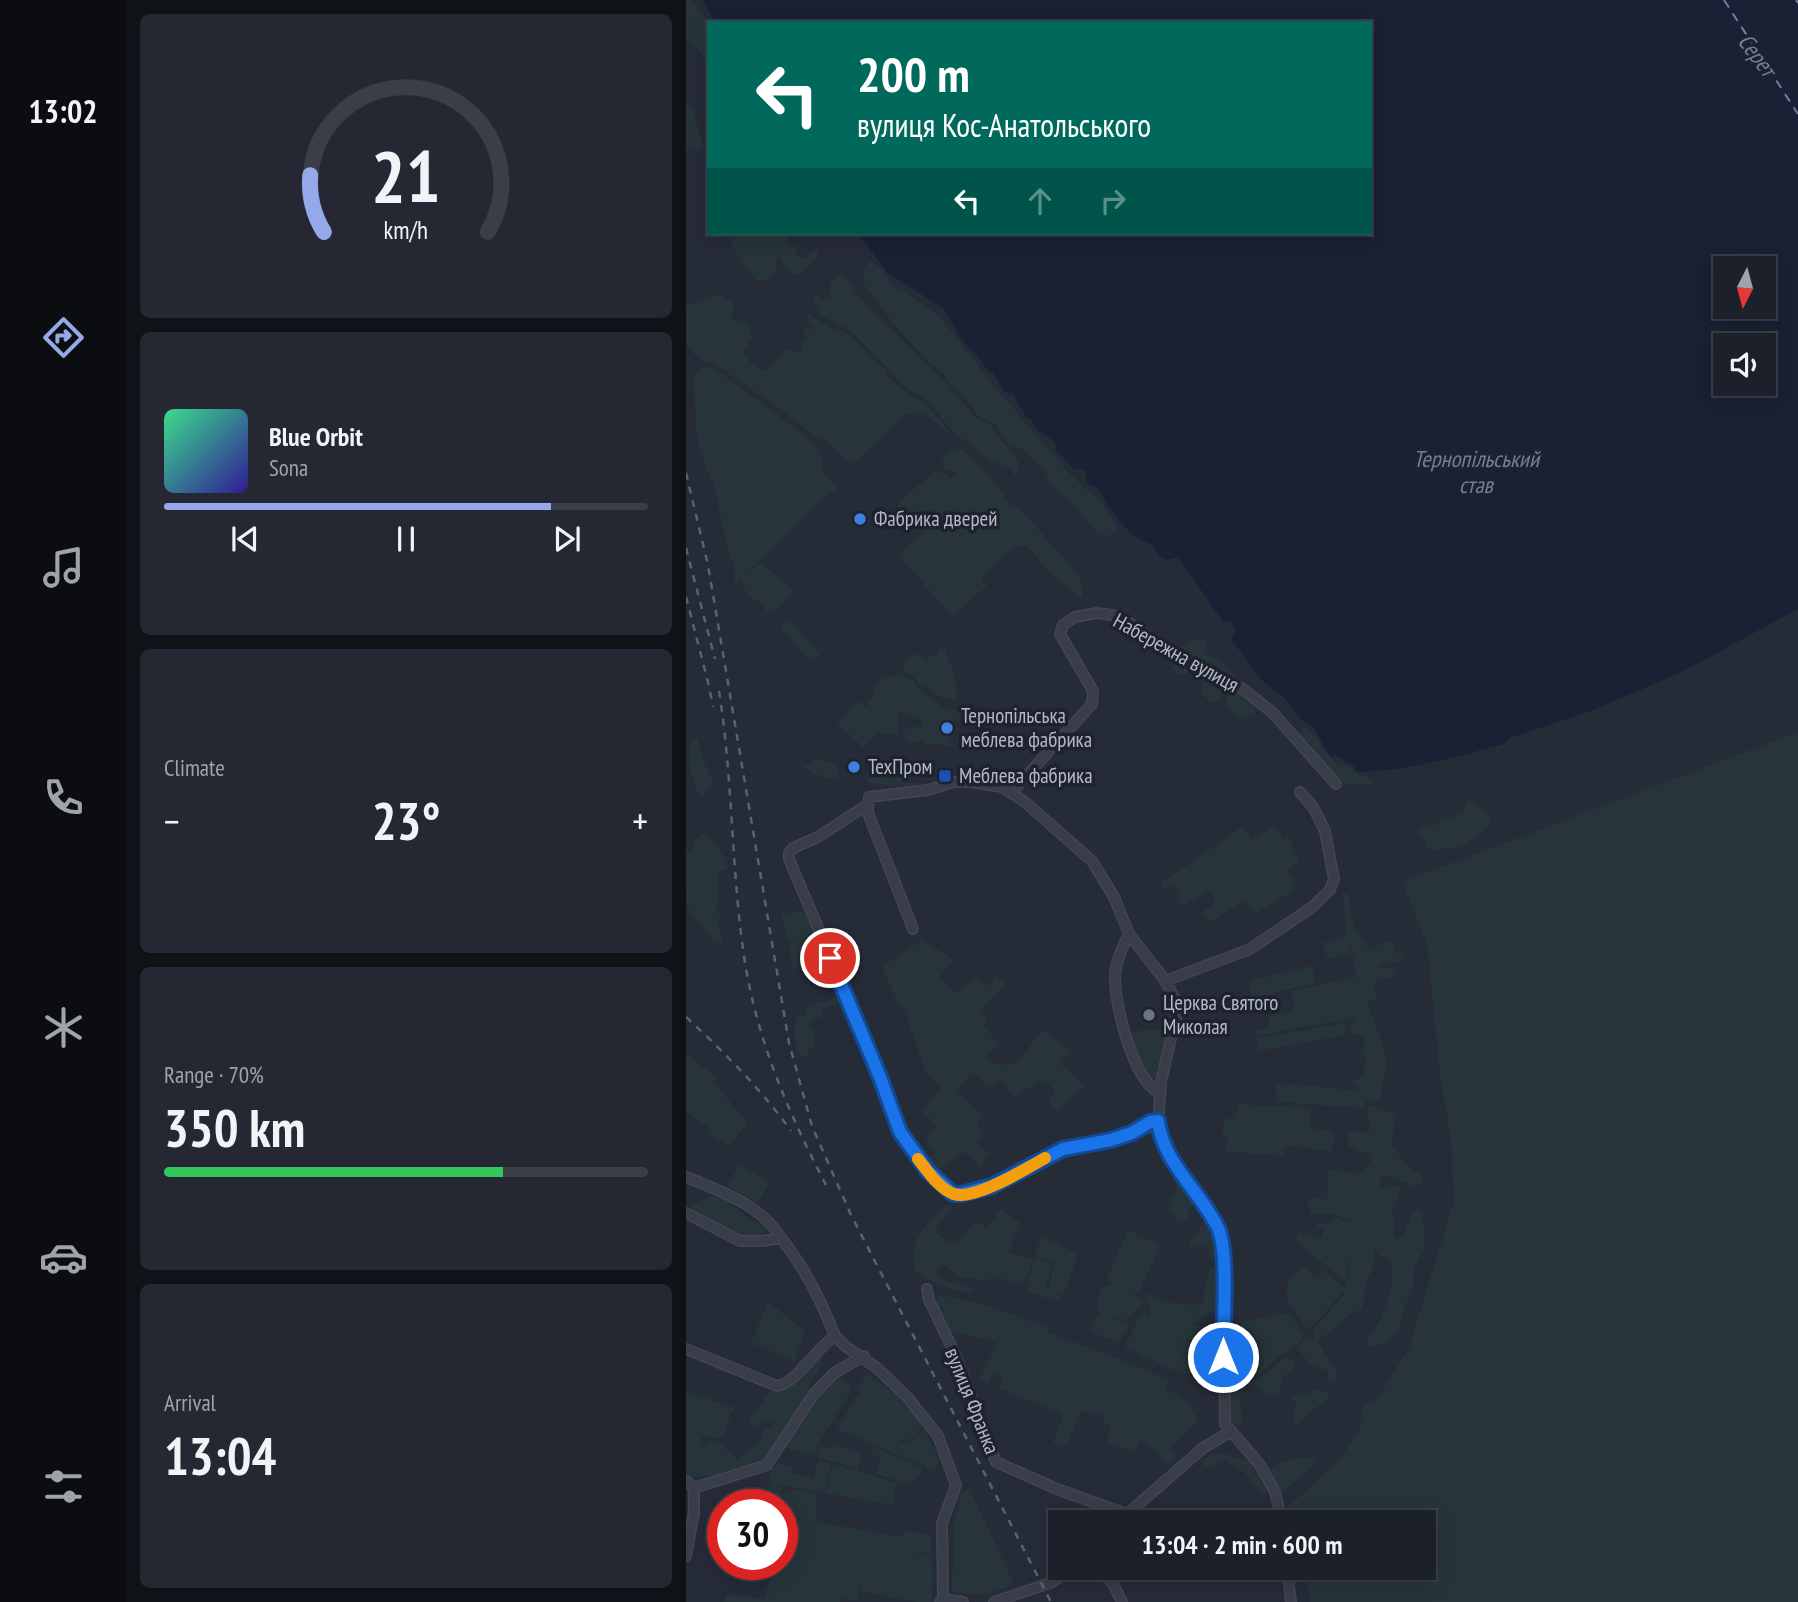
<!DOCTYPE html>
<html lang="en">
<head>
<meta charset="utf-8">
<style>
  body { margin:0; font-family:"PT Sans Narrow",sans-serif; background:#252832; color:#f1f3f6; height:100vh; display:flex; flex-direction:column; font-size:26px; white-space:nowrap }
  * { box-sizing:border-box; margin:0 }
  p { font-size:23px; color:#a0a3a8 }
  .icon { flex:none; width:38px; height:38px; fill:none; stroke:currentColor; stroke-width:2; stroke-linecap:round; stroke-linejoin:round }
  .map { position:relative; flex:1; overflow:hidden }
  .side { display:flex; flex-direction:column; gap:14px; padding:14px; background:#0f1217; width:560px }
  .side>* { flex:none }
  .banner { position:absolute; left:21px; top:21px; width:665px; height:214px; border-radius:0px; box-shadow:0 4px 18px #0003,0 0 0 2px #3a3e47; background:#00695c; color:#fff; overflow:hidden }
  .needle { width:46px; rotate:186deg }
  .controls { position:absolute; left:1027px; top:256px; display:grid; gap:14px }
  .controls a { display:grid; place-items:center; width:63px; height:63px; border-radius:0px; background:#1c202a; box-shadow:0 4px 18px #0003,0 0 0 2px #3a3e47; font-size:35px }
  .speed { position:absolute; left:21px; top:1489px; display:flex; gap:14px; font-size:35px; font-weight:700; text-align:center }
  .speed>* { display:grid; place-content:center; width:91px; height:91px; border-radius:50%; background:#1c202a; box-shadow:0 4px 18px #0003,0 0 0 2px #3a3e47; line-height:1 }
  .speed .limit { border:10px solid #d22; background:#fff; color:#111 }
  .pin { position:absolute; display:grid; place-items:center; width:60px; height:60px; color:#fff; margin:-30px; border:4px solid #fff; border-radius:50%; box-shadow:0 2px 7px #0007 }
  .me { position:absolute; width:77px; margin:-38px; rotate:0deg; stroke-linejoin:round; filter:drop-shadow(0 0 5px #0008) }
  .turn { display:flex; align-items:center; gap:24px; height:147px; padding:0 35px; font-size:32px }
  .turn .icon { width:91px; height:91px; stroke-width:2.5 }
  .turn b { display:block; font-size:49px; line-height:60px }
  .lanes { display:flex; align-items:center; height:66px; padding:0 35px; background:#0003; justify-content:center; gap:35px; direction:ltr }
  .lanes .off { opacity:.35 }
  .big { font-size:52px; font-weight:700; line-height:1.1 }
  .side .card { flex:1; display:flex; flex-direction:column; justify-content:center; gap:10px; min-width:0; padding:0 24px; border-radius:10px; background:#252832 }
  .side .dial { align-items:center; gap:0 }
  .dial svg { height:182px; overflow:visible; fill:none; stroke:#3a3e47; stroke-width:7; stroke-linecap:round; text-anchor:middle }
  .dial text { fill:#f1f3f6; stroke:none }
  .song { display:flex; align-items:center; gap:21px }
  .cover { width:84px; height:84px; border-radius:10px; background:linear-gradient(135deg,hsl(150 70% 55%),hsl(250 70% 35%)) }
  .played { height:7px; border-radius:4px; background:linear-gradient(90deg,#94a8ea 80%,#3a3e47 80%) }
  .keys { display:flex; justify-content:space-around; direction:ltr }
  .heat { display:flex; justify-content:space-between; align-items:center; font-size:38px; direction:ltr }
  .charge { height:10px; border-radius:5px; background:linear-gradient(90deg,#34c759 70%,#3a3e47 0) }
  .trip { position:absolute; left:362px; top:1510px; width:388px; height:70px; border-radius:0px; background:#1c202a; box-shadow:0 4px 18px #0003,0 0 0 2px #3a3e47; font-weight:700; line-height:70px; text-align:center }
  main { display:flex; flex:1; min-height:0 }
  .menu { display:flex; flex-direction:column; width:126px; justify-content:space-around; align-items:center; background:#0b0d11; color:#a0a3a8 }
  .menu .icon { width:49px; height:49px }
  .menu .selected { color:#94a8ea }
  .menu b { font-size:32px; color:#f1f3f6 }
  .map>svg:first-child { display:block }
  .green { fill:#27353a }
  .water { fill:#1a2135; fill-rule:evenodd }
  .lines { fill:none; stroke-linecap:round; stroke-linejoin:round }
  .ferry { stroke:#727e9f; stroke-width:2; stroke-dasharray:9 7; stroke-linecap:butt }
  .street-casing { stroke:#424652; stroke-width:12 }
  .street { stroke:#393d49; stroke-width:9 }
  .rail { stroke:#5c6170; stroke-width:2.5; stroke-dasharray:7 7; stroke-linecap:butt }
  .route-casing { stroke:#114b97; stroke-width:18 }
  .route { stroke:#1a73e8; stroke-width:12 }
  .slow { stroke:#f59e0b; stroke-width:12 }
  .shop-dot { fill:#3f7fe0; stroke:#1e222e; stroke-width:2.5 }
  .transit-dot { fill:#1a4fb4; stroke:#1e222e; stroke-width:2.5 }
  .worship-dot { fill:#6b7280; stroke:#1e222e; stroke-width:2.5 }
  .labels { text-anchor:middle; stroke-width:7; stroke-linejoin:round; paint-order:stroke }
  .poi-label { font-size:21px; fill:#b4b8c5; stroke:#1e222e; text-anchor:start }
  .street-label { font-size:21px; fill:#b4b8c5; stroke:#1e222e }
  .water-label { font-size:23px; font-style:italic; fill:#727e9f; stroke:#1e222e }
</style>
</head>
<body>
<main>
<nav class="menu">
<b>13:02</b>
<svg class="icon selected" aria-label="directions" viewBox="0 0 24 24"><path d="M12 3l9 9-9 9-9-9zM9 14v-3h6M13 9l2 2-2 2"/></svg>
<svg class="icon" aria-label="music" viewBox="0 0 24 24"><path d="M9 18V5l10-2v13"/><circle cx="6" cy="18" r="3"/><circle cx="16" cy="16" r="3"/></svg>
<svg class="icon" aria-label="phone" viewBox="0 0 24 24"><path d="M5 4h4l2 5-3 2q2 4 5 5l2-3 5 2v4C11 20 4 13 5 4z"/></svg>
<svg class="icon" aria-label="climate" viewBox="0 0 24 24"><path d="M12 3v18M4 7l16 10M4 17L20 7"/></svg>
<svg class="icon" aria-label="car" viewBox="0 0 24 24"><path d="M5 17H2v-5l4-1 3-4h7l3 4 3 1v5h-3M9 17h6M6 11h13"/><circle cx="7" cy="17" r="2"/><circle cx="17" cy="17" r="2"/></svg>
<svg class="icon" aria-label="filters" viewBox="0 0 24 24"><path d="M4 7h16M4 17h16"/><circle cx="9" cy="7" r="2"/><circle cx="15" cy="17" r="2"/></svg>
</nav>
<section class="side">
<div class="card dial"><svg viewBox="0 0 100 80">
<path d="M14 69A42 42 0 1 1 86 69"/>
<path d="M14 69A42 42 0 0 1 8 44" stroke="#94a8ea"/>
<text x="50" y="56" font-size="32" font-weight="700">21</text>
<text x="50" y="72" font-size="11">km/h</text>
</svg></div>
<div class="card">
<div class="song"><i class="cover"></i><div><b>Blue Orbit</b><p>Sona</p></div></div>
<div class="played"></div>
<div class="keys"><svg class="icon" aria-label="previous" viewBox="0 0 24 24"><path d="M18 5L8 12l10 7zM5 5v14"/></svg><svg class="icon" aria-label="pause" viewBox="0 0 24 24"><path d="M8 5v14M16 5v14"/></svg><svg class="icon" aria-label="next" viewBox="0 0 24 24"><path d="M6 5l10 7-10 7zM19 5v14"/></svg></div>
</div>
<div class="card"><p>Climate</p>
<div class="heat"><a>−</a><b class="big">23°</b><a>+</a></div>
</div>
<div class="card"><p>Range · 70%</p><b class="big">350 km</b><div class="charge"></div></div>
<div class="card"><p>Arrival</p><b class="big">13:04</b></div>
</section>
<div class="map">
<svg width="1112" height="1602" viewBox="0 0 1112 1602">
  <rect width="100%" height="100%" fill="#262b38"/>
  <path class="green" d="M0 0C10 0 9 6 14 13 17 16 22 20 26 23H23V63C14 54 11 45 0 39Z
    M0 101 9 110 8 119 18 146 11 151 3 147 0 151Z
    M55 233H101L100 242 110 249 111 256 119 258 125 252 132 250 131 257 115 275 105 273 91 255C92 267 91 272 81 281L69 280 45 245 46 240Z
    M184 261 194 267 206 286 218 291 254 317 312 391 384 474 418 506 432 526 424 537 411 532 401 522 386 502 364 485 359 470 335 449 322 443 308 423 294 418 277 396 263 384 258 374 240 360 211 328 178 284V268Z
    M154 275 163 280 169 291 184 309 257 379 290 418 304 424 316 442 327 452 334 466 329 476 323 467 310 463 295 455 287 445 271 436 241 401 217 385 165 331 134 315 127 300 132 295 136 299 144 298 145 281Z
    M33 295 47 302V313L44 316 47 320 61 322 67 337 56 352C63 360 69 371 82 370 87 361 94 357 100 349L112 352 116 349 117 343 122 339 117 331 118 327 127 330 126 324 122 320V313L144 327 164 334 185 358 199 369 200 376 223 394 239 402 267 436C254 426 235 406 219 415L170 462 159 459 141 441 130 438 96 410 29 364 15 361 1 347 0 306Z
    M16 367 29 369 122 438 135 452 136 471 150 486 149 492 142 494 59 575 75 563 105 588 106 592 97 604 86 613H79L80 606C68 600 57 594 56 579L49 583V568L42 548 28 487 14 450 10 428 8 377Z
    M274 449 282 454 310 484 323 503 329 506 342 518 393 575 397 595 394 598 356 565 349 554 341 547 330 545 295 578 301 586 266 616 212 555 244 526 242 524 232 531 212 513V504L247 472 257 473 265 478 270 474 266 470 257 469 256 462 260 454Z
    M103 619 134 654 125 662 94 627Z
    M513 638 520 641 518 653C530 657 547 668 550 681L535 698 525 703C515 694 516 691 516 678L514 673 492 674 484 665 498 664 491 654 493 648Z
    M258 648C264 664 274 682 270 700L264 697 260 699C250 696 245 688 234 686L225 674 219 673 217 666 223 657 233 654 240 661 244 656H251L253 649Z
    M214 675 226 679 233 689 256 707 278 713V717L268 720 263 731 267 747 250 744 240 746 235 741 223 743 217 736 219 729 226 726 236 728 234 720 214 711 211 725 213 735 192 733 178 748 151 723 172 701 180 707 188 696 189 684 196 677Z
    M546 689 551 690 568 703 570 715 553 718 540 707 541 698Z
    M619 726 632 738 635 746 651 764 664 766 674 776 680 775 686 784H661L653 781 628 756 625 744 613 735Z
    M1112 732V1602H625L619 1568H738V1522H610L609 1520H602L598 1514 604 1505 654 1460 678 1421 674 1417C676 1408 682 1400 691 1399L723 1348 768 1200 765 1139 754 1074 741 943 716 882Z
    M12 738 15 755 27 782 19 795H13C5 779 0 758 6 741Z
    M132 759 148 764 154 774 151 780 128 774 114 764 122 765 127 760Z
    M188 766 203 768 217 779V782L231 783V787L182 783V776L179 775Z
    M781 801C792 804 803 811 805 822 788 844 768 851 741 849L740 840 732 836 733 830 737 825H750L755 819 767 818 770 814 779 810Z
    M588 826 598 839 603 836 613 861 601 870 612 888 569 914 560 900 522 923 516 913 530 902 522 891 496 907 491 896 495 892 488 883 479 889 475 883 556 827 566 840Z
    M16 834C31 840 37 855 42 868L32 872C30 885 34 896 30 909L34 913 32 927 37 940 35 943 28 944C25 930 5 920 1 904 0 889 0 866 0 849L2 852 7 850 8 841Z
    M657 894H662L667 925 683 949 698 943 710 942 708 953H720L715 962 692 964 691 968H711L707 976 690 981 688 984 692 998 681 1002C688 1023 698 1042 700 1065 701 1079 691 1079 696 1097L688 1104 680 1100 679 1108 591 1102 590 1085 605 1084 675 1091 664 1082 677 1076 680 1057 676 1049 679 1041 674 1035 666 1034 664 1027 671 1019 619 1026 570 1037 569 1031 584 1027 582 1016 608 1011 605 991 670 977 669 965 662 938 664 953 642 959 637 943 661 935Z
    M113 911 121 915 134 942 132 943 138 957 107 970 103 944 109 941 103 942 95 914Z
    M235 940 268 959 254 977 271 993 289 978 304 986 310 976 319 984 294 1011 301 1017 298 1025 313 1045 298 1057 312 1065 330 1064 356 1030 385 1050 375 1064 398 1086 371 1112 361 1099 369 1093 362 1084 358 1086 354 1081 327 1098 316 1079 303 1087 287 1073 270 1091 297 1115 290 1125 298 1133 291 1143 303 1153 294 1167 277 1151 249 1174 239 1163 249 1153 239 1141 244 1137 243 1134 251 1126 236 1111 255 1088 241 1075 217 1007H214L196 967Z
    M626 966 629 983 566 998 563 981Z
    M154 997 152 1003 136 1009 137 1017H130L122 1025 129 1033 128 1044 121 1053V1057H115C108 1044 107 1031 111 1017L117 1015 120 1017 118 1013 121 1006Z
    M659 1023 660 1035 572 1051 571 1038Z
    M483 1028 472 1076 464 1081 456 1070 442 1032Z
    M0 1052 30 1078 27 1082 61 1122 44 1147 21 1133 24 1128 0 1112Z
    M552 1104 626 1108 624 1128 649 1132 646 1152 600 1145 596 1156 539 1151 542 1137 536 1134 539 1119H549Z
    M684 1105 710 1114 705 1144 723 1168 733 1173 737 1180 730 1187 700 1175 695 1177 694 1188 704 1184 715 1186 706 1214 709 1225 707 1235 711 1239 716 1237 727 1211 733 1209 737 1214 739 1248 727 1271V1288L716 1314 713 1331 700 1343 682 1347 681 1339C695 1327 714 1275 703 1258L694 1257 688 1249 687 1269 681 1279 676 1309C654 1317 652 1330 631 1340L644 1363 650 1368 651 1380 647 1382 643 1380 642 1371 622 1362 612 1349 620 1338 627 1339 629 1328 658 1295 659 1290 622 1331 600 1298 603 1279 618 1266 631 1278 638 1270 659 1288 668 1248 659 1281 610 1241 612 1233 635 1238 638 1230 631 1228 632 1222 643 1224 647 1217 673 1224 643 1213 626 1215 621 1202 626 1197 641 1200 643 1170 676 1173 686 1159 685 1154 670 1151 663 1146 661 1131 680 1132 684 1130 681 1110Z
    M53 1165 84 1182 72 1203 41 1186Z
    M494 1179 507 1196 506 1205 502 1210 504 1216 495 1223 483 1211 482 1205 489 1194 491 1181Z
    M25 1196C52 1201 46 1208 65 1220 72 1223 75 1224 80 1229L77 1237 69 1239 61 1236 45 1234 9 1215 6 1205Z
    M265 1204 266 1208 253 1223 249 1232 264 1242 272 1241 288 1223 296 1224 300 1230 315 1209 335 1224 322 1252 347 1259 338 1284 316 1279 291 1280 286 1277 272 1278 268 1271 258 1266 252 1268 250 1275 263 1282 283 1286 290 1290C277 1298 242 1280 229 1272 229 1262 227 1251 230 1242 235 1229 252 1209 265 1204Z
    M518 1222C535 1229 528 1242 530 1258L527 1259 524 1257 522 1247H505L504 1242Z
    M442 1230 474 1245 452 1294 440 1290 459 1301 440 1320 422 1317 444 1325 433 1342 403 1332 411 1314 413 1315 412 1302 415 1286 428 1284 420 1280Z
    M356 1237 392 1254 378 1294 369 1292 375 1299 366 1300 340 1291 349 1258 367 1263 360 1288 362 1289 369 1262 348 1256Z
    M530 1265 535 1268 531 1283V1308C523 1316 515 1313 507 1325L519 1326 517 1378 490 1371 439 1347 455 1313 463 1317 466 1311 459 1296 461 1293C474 1302 501 1308 517 1303L520 1281 524 1268Z
    M252 1295C291 1300 326 1314 362 1328L361 1332 439 1361 483 1381 479 1389 500 1399 512 1421 485 1448 490 1457 481 1465 468 1449 455 1441 448 1453 421 1442 425 1426 417 1423 419 1416 395 1411 380 1446 367 1443 377 1414 312 1388 316 1377 308 1372 302 1383 293 1380 311 1344 302 1339 263 1332 256 1313 260 1308 251 1306Z
    M82 1302 119 1331 109 1361 65 1343Z
    M603 1313 617 1334 613 1343 590 1358 574 1374 557 1379 551 1376 548 1323Z
    M125 1353 136 1359 134 1370 125 1380 111 1419 102 1424 79 1463 31 1475 0 1478V1407H6L0 1405V1391L49 1408 42 1418 44 1419 37 1438 16 1436 14 1448C32 1430 35 1449 51 1459L74 1442 77 1430 86 1427 88 1421H85L64 1427V1418L85 1391 106 1387 112 1361Z
    M603 1358 608 1363V1369L596 1378 594 1394 589 1397 579 1393 568 1384 560 1386 554 1395 556 1423 552 1427C535 1418 541 1396 542 1378 549 1378 557 1383 564 1382 581 1378 588 1361 603 1358Z
    M181 1372 211 1396 237 1426 223 1441 217 1438 214 1442 223 1443 238 1429 254 1460 247 1471 206 1452 209 1445 205 1452 151 1429 172 1393 175 1398 172 1390Z
    M151 1376 164 1385 163 1394 133 1443 129 1456 99 1447 129 1401Z
    M630 1390 644 1392 642 1398 609 1426 606 1416 611 1406 604 1396 619 1395Z
    M147 1443 176 1455 172 1469 131 1457 134 1446 143 1449Z
    M188 1447 237 1468 232 1478 224 1484 189 1474 195 1459 184 1454Z
    M537 1453 563 1462 580 1490 577 1494C569 1490 568 1483 563 1477 556 1469 547 1465 539 1460L523 1467 517 1466V1460L526 1454Z
    M633 1457 619 1474 596 1491 591 1488 581 1472C592 1458 617 1458 633 1457Z
    M132 1460 145 1464 138 1492 96 1486 94 1500 82 1499 83 1474 91 1463 107 1466 106 1473 128 1478Z
    M147 1464 211 1483 206 1505 139 1493Z
    M283 1488 328 1584C304 1595 292 1597 266 1591L268 1522 275 1494Z
    M108 1490 123 1491 131 1496 130 1522 216 1537 219 1531 245 1534V1553L226 1552 245 1555 247 1575 245 1602H229L175 1591V1583L172 1600 154 1599V1602H38L41 1594 79 1599 86 1565 96 1564V1535H115L96 1534V1519L116 1520C107 1514 98 1505 97 1494Z"/>
  <path class="water" d="M16 0H1112V609L994 673 907 710 823 738 818 744C769 757 722 771 670 772L668 766 649 755 646 757 643 755 628 728 616 720 599 699 576 680 545 639 550 629 544 621 538 623 492 557 481 560 473 556 467 546 447 535 430 517 410 487 404 486 400 482V472L397 469H388L369 449 371 445C363 434 350 434 346 419L341 418 327 394 318 391 307 373 303 372 296 362 274 337 258 309 201 272 172 233H684V23H30ZM1040 268H1078V306H1040ZM1040 345H1078V383H1040Z"/>
  <g class="lines">
    <path class="ferry" d="M1038 0 1112 114
      M1110 0 1112 3"/>
    <g class="street-casing">
      <path id="street" d="M325 793 406 704 407 691 374 634 377 625 389 617 411 613 433 616 501 664 531 675 557 689 587 713 650 784
        M181 805 132 837 107 848 103 853V859L195 1077 214 1132 242 1171 267 1193C309 1198 339 1162 375 1150 394 1143 414 1144 433 1137 446 1132 458 1122 472 1121
        M227 929 182 813 183 797 242 790 268 782H285L316 787 339 802 406 861 428 897 443 934 478 979 488 997 490 1017 475 1082 472 1124 495 1174 533 1230 537 1262 539 1424 574 1465 589 1492 596 1522
        M443 934C437 947 430 960 429 975 428 1003 447 1082 474 1093
        M479 981 564 949 625 908 644 890 648 879 639 831 627 807 614 792
        M0 1177C36 1192 74 1204 95 1238
        M0 1213 54 1241H76L95 1238C119 1268 135 1300 149 1336 130 1348 110 1384 91 1386L0 1349
        M241 1289 243 1300 269 1354 310 1462 371 1489 435 1512 438 1516
        M149 1336 159 1346 191 1368 222 1398 252 1436 270 1485 256 1523 257 1599 254 1602
        M0 1481 8 1488 81 1465 127 1395 148 1373 178 1356
        M432 1522 517 1448 544 1432
        M0 1556 8 1513V1488
        M411 1568 427 1584 436 1602
        M601 1568 605 1602
        M257 1599 277 1602
        M308 1602 364 1583 389 1568"/>
    </g>
    <use href="#street" class="street"/>
    <path class="rail" d="M0 473 22 565 103 1043 126 1126 165 1215 365 1602
      M0 548 29 659
      M0 597 22 682 27 707
      M33 691C47 778 45 868 58 956 70 1038 102 1112 140 1185
      M0 1017C38 1052 75 1089 105 1131"/>
  </g>
  <g class="lines">
    <g class="route-casing">
      <path id="route" d="M144 958 194 1077 214 1132 242 1171 267 1194H275L306 1186 377 1149 425 1140 446 1133 464 1122 472 1121C477 1163 515 1192 532 1228 543 1251 537 1328 537 1357"/>
    </g>
    <use href="#route" class="route"/>
    <path class="slow" d="M232 1159C241 1170 253 1189 268 1194 288 1201 340 1169 359 1158"/>
  </g>
  <g class="shop-dot">
    <circle cx="174" cy="519" r="7"/>
    <circle cx="261" cy="728" r="7"/>
    <circle cx="168" cy="767" r="7"/>
  </g>
  <rect class="transit-dot" x="252" y="769" width="14" height="14" rx="3.5"/>
  <circle class="worship-dot" cx="463" cy="1015" r="7"/>
  <g class="labels">
    <g class="poi-label">
      <text x="188" y="526">Фабрика дверей</text>
      <text x="275" y="723">Тернопільська<tspan x="275" dy="24">меблева фабрика</tspan></text>
      <text x="182" y="774">ТехПром</text>
      <text x="273" y="783">Меблева фабрика</text>
      <text x="477" y="1010">Церква Святого<tspan x="477" dy="24">Миколая</tspan></text>
    </g>
    <g class="street-label">
      <text transform="translate(490 653) rotate(29)" y="7">Набережна вулиця</text>
      <text transform="translate(286 1401) rotate(68)" y="7">вулиця Франка</text>
    </g>
    <g class="water-label">
      <text transform="translate(1071 55) rotate(53)" y="8">Серет</text>
      <text x="790" y="467">Тернопільський<tspan x="790" dy="26">став</tspan></text>
    </g>
  </g>
</svg>
<div class="controls">
<a><svg class="needle" viewBox="-14 -14 28 28"><path d="M0-13l5 13h-10z" fill="#e53935"/><path d="M0 13l5-13h-10z" fill="#a0a3a8"/></svg></a>
<a><svg class="icon" aria-label="sound" viewBox="0 0 24 24"><path d="M4 9h4l5-4v14l-5-4H4zM17 9q2 3 0 6"/></svg></a>
</div>
<div class="speed"><div class="limit">30</div></div>
<div class="pin" style="left:144px;top:958px;background:#d93025"><svg class="icon" aria-label="arrive" viewBox="0 0 24 24"><path d="M6 21V4h12l-3 4 3 4H6"/></svg></div>
<svg class="me" style="left:537px;top:1357px" viewBox="-20 -20 40 40"><circle r="17" fill="#1a73e8" stroke="#fff" stroke-width="3"/><path d="M0-11L8 9 0 5-8 9z" fill="#fff"/></svg>
<div class="trip">13:04 · 2 min · 600 m</div>
<div class="banner">
<div class="turn"><svg class="icon" aria-label="left" viewBox="0 0 24 24"><path d="M17 20v-9H6M10 6l-5 5 5 5"/></svg><div><b>200 m</b>вулиця Кос-Анатольського</div></div>
<div class="lanes"><svg class="icon" aria-label="left" viewBox="0 0 24 24"><path d="M17 20v-9H6M10 6l-5 5 5 5"/></svg><svg class="icon off" aria-label="ahead" viewBox="0 0 24 24"><path d="M12 20V5M6 11l6-6 6 6"/></svg><svg class="icon off" aria-label="right" viewBox="0 0 24 24"><path d="M7 20v-9h11M14 6l5 5-5 5"/></svg></div>
</div>
</div>
</main>
</body>
</html>
